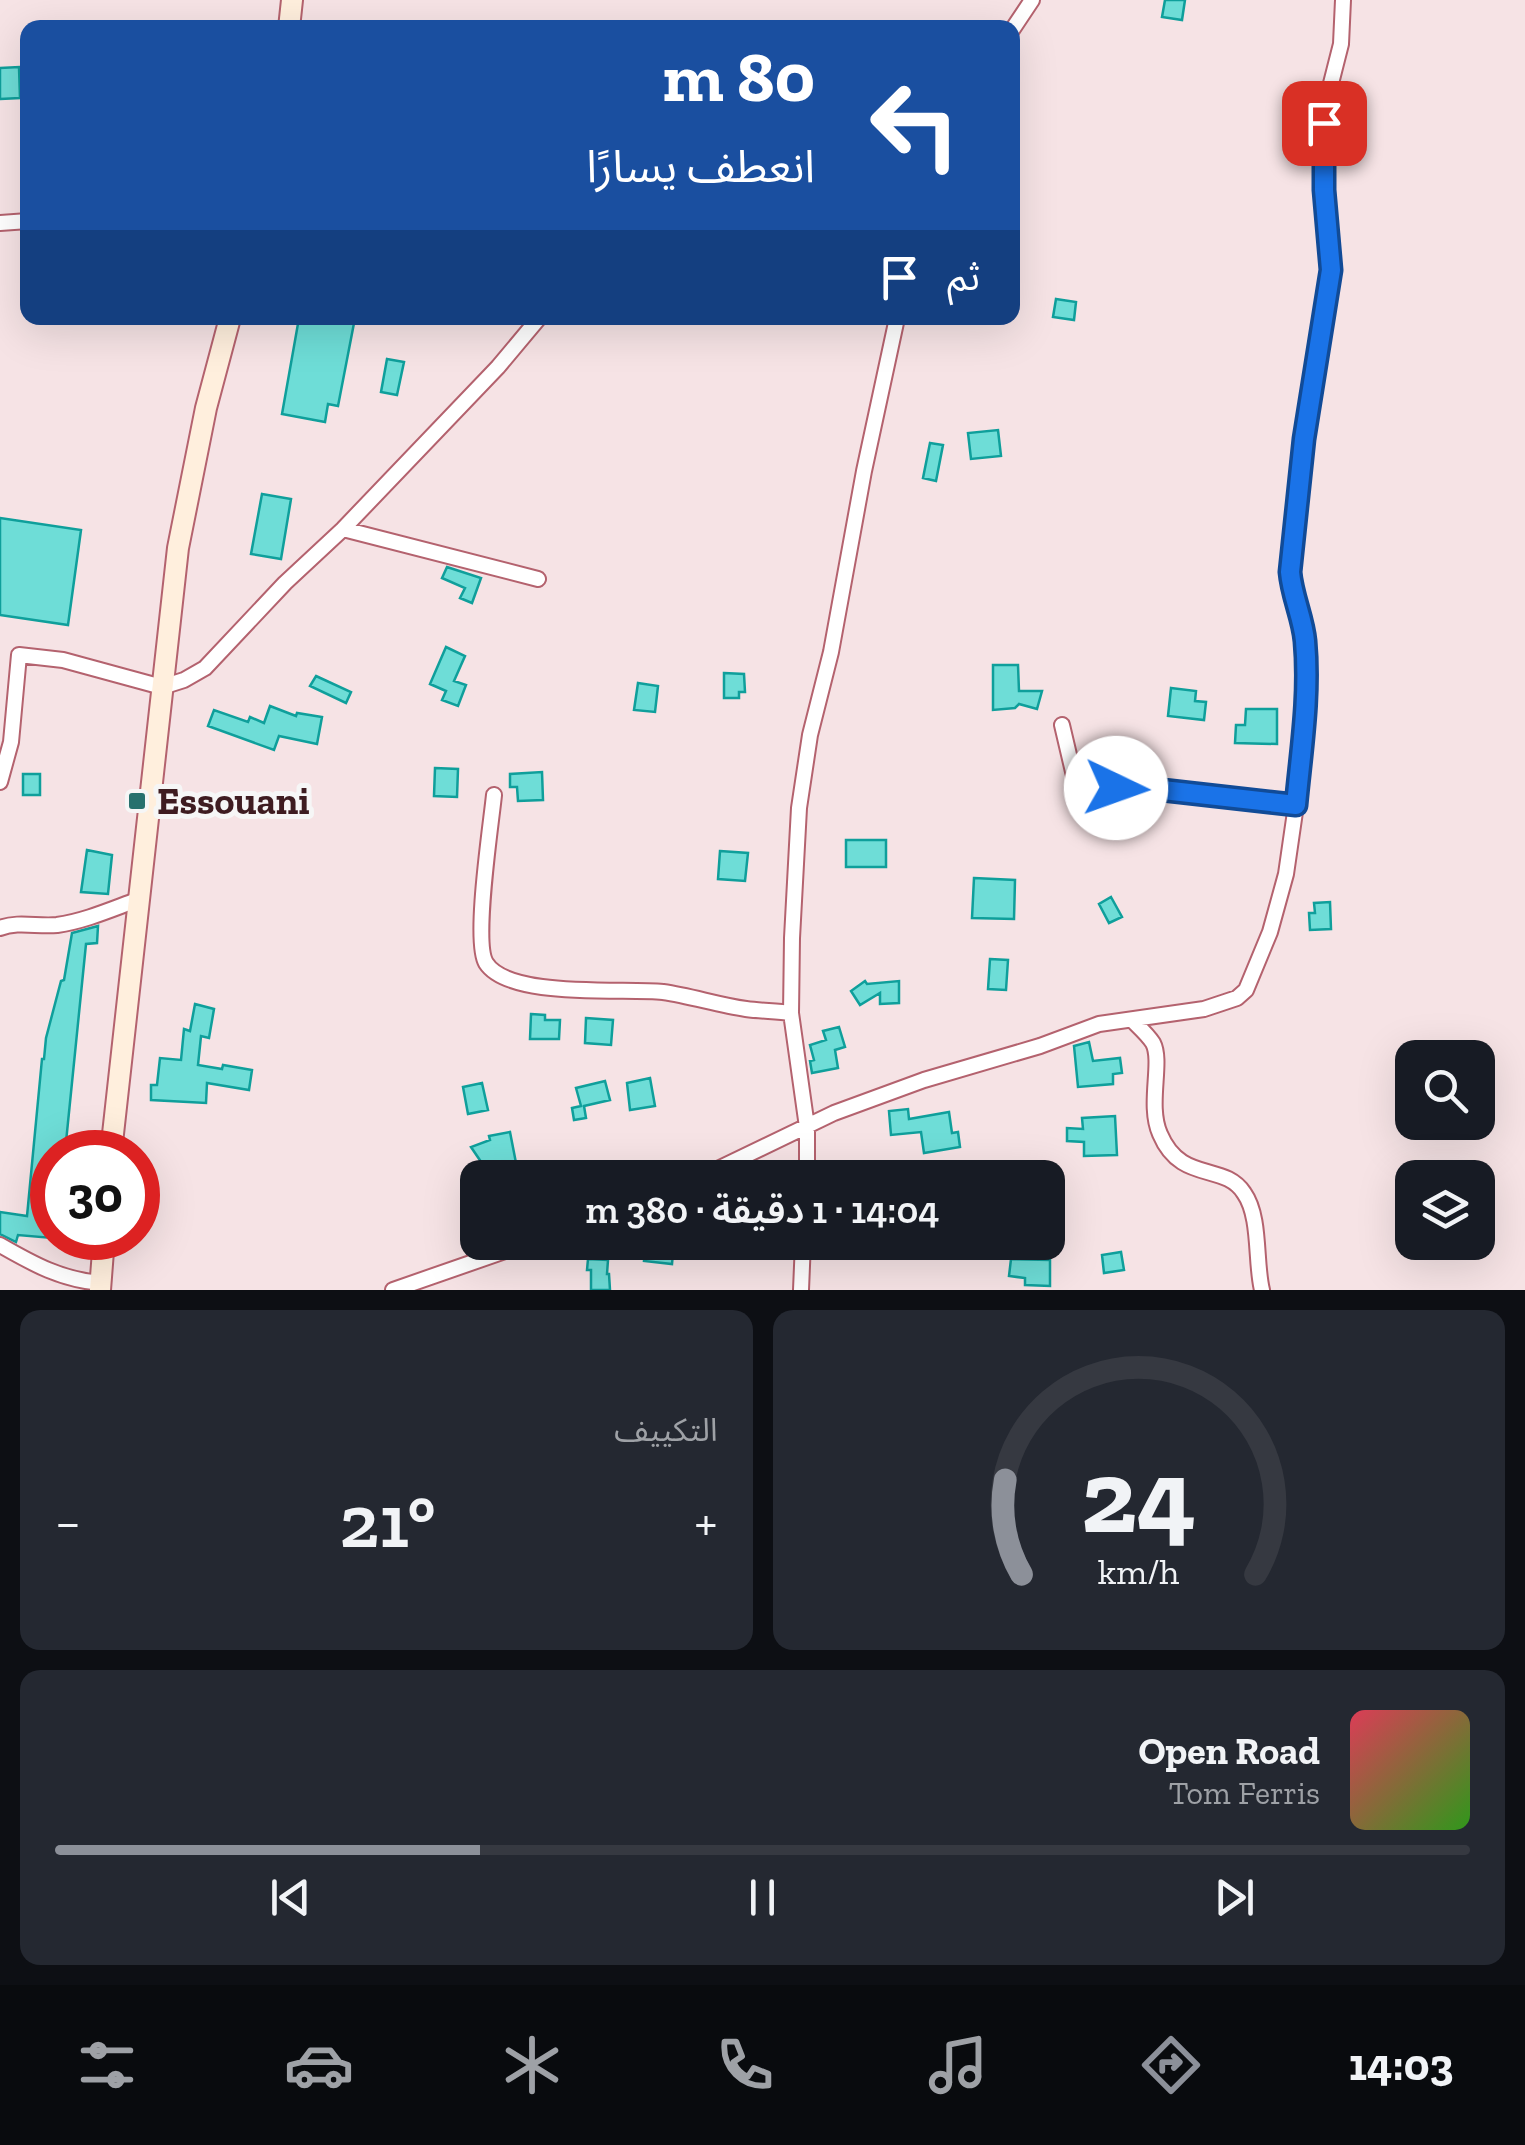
<!DOCTYPE html>
<html lang="ar">
<head>
<meta charset="utf-8">
<style>
  body { margin:0; font-family:"Zilla Slab","Noto Sans Arabic",serif; background:#242831; color:#f1f3f6; direction:rtl; height:100vh; display:flex; flex-direction:column; font-size:38px; white-space:nowrap }
  * { box-sizing:border-box; margin:0 }
  p { font-size:32px; color:#9ea1a6 }
  .icon { flex:none; width:55px; height:55px; fill:none; stroke:currentColor; stroke-width:2; stroke-linecap:round; stroke-linejoin:round }
  .map { position:relative; height:1290px; overflow:hidden; direction:ltr }
  .sheet { display:flex; flex-direction:column; gap:20px; padding:20px; background:#0d0f14; flex:1 }
  .sheet>* { flex:none }
  .banner { position:absolute; left:20px; top:20px; width:1000px; height:305px; border-radius:20px; box-shadow:0 10px 40px #0002; direction:rtl; background:#1a4fa0; color:#fff; overflow:hidden }
  .controls { position:absolute; left:1395px; top:1040px; display:grid; gap:20px }
  .controls a { display:grid; place-items:center; width:100px; height:100px; border-radius:20px; background:#171b24; box-shadow:0 10px 40px #0002; font-size:50px }
  .speed { position:absolute; left:30px; top:1130px; display:flex; gap:20px; font-size:50px; font-weight:700; text-align:center }
  .speed>* { display:grid; place-content:center; width:130px; height:130px; border-radius:50%; background:#171b24; box-shadow:0 10px 40px #0002; line-height:1 }
  .speed .limit { border:15px solid #d22; background:#fff; color:#111 }
  .pin { position:absolute; display:grid; place-items:center; width:85px; height:85px; color:#fff; margin:-42px; border-radius:20px; box-shadow:0 5px 15px #0006 }
  .me { position:absolute; width:110px; margin:-55px; rotate:93deg; stroke-linejoin:round; filter:drop-shadow(0 0 8px #0008) }
  .turn { display:flex; align-items:center; gap:35px; height:210px; padding:0 40px; font-size:45px }
  .turn .icon { width:130px; height:130px; stroke-width:2.5 }
  .turn b { display:block; font-size:70px; line-height:85px }
  .then { display:flex; align-items:center; height:95px; padding:0 40px; background:#0003; gap:20px; font-size:38px }
  .big { font-size:75px; font-weight:600; line-height:1.1 }
  .sheet .tile { flex:1; display:flex; flex-direction:column; justify-content:center; gap:15px; min-width:0; padding:0 35px; border-radius:20px; background:#242831 }
  .sheet .dial { align-items:center; gap:0 }
  .dial svg { height:260px; overflow:visible; fill:none; stroke:#363941; stroke-width:7; stroke-linecap:round; text-anchor:middle }
  .dial text { fill:#f1f3f6; stroke:none }
  .song { display:flex; align-items:center; gap:30px }
  .cover { width:120px; height:120px; border-radius:15px; background:linear-gradient(135deg,hsl(350 70% 55%),hsl(110 70% 35%)) }
  .played { height:10px; border-radius:5px; background:linear-gradient(90deg,#8c9099 30%,#363941 30%) }
  .keys { display:flex; justify-content:space-around; direction:ltr }
  .heat { display:flex; justify-content:space-between; align-items:center; font-size:55px; direction:ltr }
  .sheet .tiles { flex:1; display:grid; gap:20px; grid-template-columns:1fr 1fr }
  .tile:last-child { grid-column:span 2 }
  .trip { position:absolute; left:460px; top:1160px; width:605px; height:100px; border-radius:20px; background:#171b24; box-shadow:0 10px 40px #0002; font-weight:600; line-height:100px; text-align:center; direction:rtl }
  .tab-bar { display:flex; height:160px; justify-content:space-around; align-items:center; background:#090b0e; color:#9ea1a6 }
  .tab-bar .icon { width:70px; height:70px }
  .tab-bar .current { color:#8c9099 }
  .tab-bar b { font-size:45px; color:#f1f3f6 }
  .map>svg:first-child { display:block }
  .building { fill:#6eddd7; stroke:#0f9f9b; stroke-width:2.5 }
  .lines { fill:none; stroke-linecap:round; stroke-linejoin:round }
  .minor-casing { stroke:#b4626e; stroke-width:18 }
  .secondary-casing { stroke:#b4626e; stroke-width:24 }
  .minor { stroke:#fff; stroke-width:14 }
  .secondary { stroke:#ffefdd; stroke-width:20 }
  .route-casing { stroke:#114b97; stroke-width:25 }
  .route { stroke:#1a73e8; stroke-width:18 }
  .poi-dot { fill:#27716e; stroke:#f6f6f6; stroke-width:4 }
  .labels { text-anchor:middle; stroke-width:10; stroke-linejoin:round; paint-order:stroke }
  .poi-label { font-size:38px; font-weight:bold; fill:#3e1c21; stroke:#f6f6f6; text-anchor:start }
</style>
</head>
<body>
<div class="map">
<svg width="1525" height="1290" viewBox="0 0 1525 1290">
  <rect width="100%" height="100%" fill="#f6e3e5"/>
  <path class="building" d="M1165 0H1185L1182 20 1162 17Z
    M19 67 20 98 0 99V68Z
    M1056 299 1076 302 1074 320 1053 317Z
    M299 318H355L338 406 328 404 325 422 282 414Z
    M387 359 404 362 397 395 381 392Z
    M998 430 1001 456 971 459 968 433Z
    M930 443 943 445 936 481 923 478Z
    M262 494 291 499 281 559 251 554Z
    M0 518 81 530 68 625 0 615Z
    M447 567 481 578 472 603 460 598 465 588 442 578Z
    M446 647 465 656 454 681 466 685 458 706 442 700 446 691 430 684Z
    M993 665H1018L1019 691H1042L1037 709 1019 704 1015 708 993 710Z
    M724 673 744 674 745 692H739V698H724Z
    M316 676 351 692 346 703 310 686Z
    M638 683 658 686 655 712 634 710Z
    M1171 688 1196 691 1195 701 1206 702 1204 720 1168 716Z
    M270 706 296 716 297 713 322 717 317 744 279 736 274 750 208 726 214 710 248 722 250 717 264 723Z
    M1246 709H1277V744L1235 743 1236 725H1245Z
    M435 768 458 769 457 797 434 796Z
    M542 772 543 800 518 801 517 787H510V774Z
    M23 774H40V795H23Z
    M846 840H886V867H846Z
    M87 850 112 855 108 894 81 892Z
    M720 851 748 853 745 881 718 879Z
    M974 878 1015 880 1014 919 972 918Z
    M1111 897 1122 917 1109 923 1099 904Z
    M1330 902 1331 929 1310 930 1309 913H1315L1314 903Z
    M98 926 97 943 86 944 65 1152H52V1238L18 1235 16 1242 0 1234V1212L27 1216 42 1059H44L46 1038 61 981 64 980 72 933Z
    M990 959 1008 960 1006 990 988 989Z
    M865 981 867 984 899 981V1003L880 1004V993L860 1005 851 991Z
    M195 1004 214 1009 209 1038 201 1036 198 1065 222 1069 223 1065 252 1070 249 1090 207 1083 206 1103 151 1100V1085H157L160 1058 181 1060 184 1029 190 1031Z
    M531 1014 545 1015V1020H560L559 1039H530Z
    M586 1018 613 1020 611 1045 585 1043Z
    M839 1027 845 1047 835 1050 838 1068 812 1073 810 1061 814 1060 810 1045 826 1040 823 1031Z
    M1089 1042 1093 1061 1120 1058 1122 1073 1113 1074V1084L1078 1087 1074 1046Z
    M650 1078 655 1106 630 1110 627 1083Z
    M605 1081 610 1100 584 1106 586 1118 574 1120 572 1108 581 1106 576 1088Z
    M482 1083 488 1110 468 1114 463 1087Z
    M908 1109 909 1119 949 1112 952 1133 958 1132 960 1147 924 1153 921 1132 891 1135 889 1111Z
    M1115 1116 1117 1155 1084 1156V1142L1067 1141V1128L1083 1129 1082 1118Z
    M510 1132 517 1168 510 1166 513 1178H492L471 1147 490 1140 489 1136Z
    M646 1242H674L672 1264 644 1261Z
    M1121 1252 1124 1270 1104 1273 1102 1255Z
    M588 1259 608 1260 607 1274H609L610 1290H591V1270H587Z
    M1011 1259 1050 1260V1286L1025 1285V1278L1009 1276Z"/>
  <g class="lines">
    <g class="minor-casing">
      <path id="minor" d="M1012 30 1032 0
        M0 223 28 221
        M343 529 538 579
        M1062 725 1074 776 1081 783 1095 788 1136 787 1296 805
        M0 782 11 742 19 655 63 660 162 687 184 680 205 668 285 583 343 529 498 367 539 318
        M494 795C491 825 473 942 486 963 509 999 623 988 663 992 691 996 718 1005 746 1009 761 1011 776 1011 791 1013
        M0 928C18 921 38 927 57 925 85 921 112 909 137 900
        M1132 1020C1139 1027 1148 1035 1153 1043 1163 1062 1147 1105 1160 1134 1181 1184 1224 1162 1244 1193 1261 1217 1255 1262 1262 1290
        M699 1178 834 1113 924 1080 1040 1046 1099 1024 1204 1009 1237 998 1246 990 1270 932 1286 874 1296 805 1306 701 1305 637 1291 586V551L1303 439 1331 270 1323 190 1324 123 1325 107 1341 44 1343 0
        M807 1178V1127L791 1013 792 938 799 808 810 735 831 652 864 471 897 318
        M0 1245C33 1264 62 1280 101 1283
        M393 1290 531 1242
        M801 1290 803 1242"/>
    </g>
    <g class="secondary-casing">
      <path id="secondary" d="M289 28 292 0
        M111 1152 178 548 206 408 230 318
        M100 1290 104 1238"/>
    </g>
    <use href="#minor" class="minor"/>
    <use href="#secondary" class="secondary"/>
  </g>
  <g class="lines">
    <g class="route-casing">
      <path id="route" d="M1116 788 1136 787 1296 805C1301 751 1310 696 1305 641 1303 618 1292 596 1290 572L1304 439 1331 270 1324 190V123"/>
    </g>
    <use href="#route" class="route"/>
  </g>
  <rect class="poi-dot" x="127" y="791" width="20" height="20" rx="5"/>
  <g class="labels">
    <g class="poi-label">
      <text x="157" y="814">Essouani</text>
    </g>
  </g>
</svg>
<div class="controls">
<a><svg class="icon" aria-label="search" viewBox="0 0 24 24"><circle cx="10" cy="10" r="6"/><path d="M15 15l6 6"/></svg></a>
<a><svg class="icon" aria-label="layers" viewBox="0 0 24 24"><path d="M12 4l9 5-9 5-9-5zM3 14l9 5 9-5"/></svg></a>
</div>
<div class="speed"><div class="limit">30</div></div>
<div class="pin" style="left:1324px;top:123px;background:#d93025"><svg class="icon" aria-label="arrive" viewBox="0 0 24 24"><path d="M6 21V4h12l-3 4 3 4H6"/></svg></div>
<svg class="me" style="left:1116px;top:788px" viewBox="-20 -20 40 40"><circle r="19" fill="#fff"/><path d="M0-13L10 11 0 6-10 11z" fill="#1a73e8"/></svg>
<div class="trip">14:04 · 1 دقيقة · 380 m</div>
<div class="banner">
<div class="turn"><svg class="icon" aria-label="left" viewBox="0 0 24 24"><path d="M17 20v-9H6M10 6l-5 5 5 5"/></svg><div><b>80 m</b>انعطف يسارًا</div></div>
<div class="then">ثم<svg class="icon" aria-label="arrive" viewBox="0 0 24 24"><path d="M6 21V4h12l-3 4 3 4H6"/></svg></div>
</div>
</div>
<section class="sheet">
<div class="tiles">
<div class="tile dial"><svg viewBox="0 0 100 80">
<path d="M14 69A42 42 0 1 1 86 69"/>
<path d="M14 69A42 42 0 0 1 9 40" stroke="#8c9099"/>
<text x="50" y="56" font-size="32" font-weight="700">24</text>
<text x="50" y="72" font-size="11">km/h</text>
</svg></div>
<div class="tile"><p>التكييف</p>
<div class="heat"><a>−</a><b class="big">21°</b><a>+</a></div>
</div>
<div class="tile">
<div class="song"><i class="cover"></i><div><b>Open Road</b><p>Tom Ferris</p></div></div>
<div class="played"></div>
<div class="keys"><svg class="icon" aria-label="previous" viewBox="0 0 24 24"><path d="M18 5L8 12l10 7zM5 5v14"/></svg><svg class="icon" aria-label="pause" viewBox="0 0 24 24"><path d="M8 5v14M16 5v14"/></svg><svg class="icon" aria-label="next" viewBox="0 0 24 24"><path d="M6 5l10 7-10 7zM19 5v14"/></svg></div>
</div>
</div>
</section>
<nav class="tab-bar">
<b>14:03</b>
<svg class="icon current" aria-label="directions" viewBox="0 0 24 24"><path d="M12 3l9 9-9 9-9-9zM9 14v-3h6M13 9l2 2-2 2"/></svg>
<svg class="icon" aria-label="music" viewBox="0 0 24 24"><path d="M9 18V5l10-2v13"/><circle cx="6" cy="18" r="3"/><circle cx="16" cy="16" r="3"/></svg>
<svg class="icon" aria-label="phone" viewBox="0 0 24 24"><path d="M5 4h4l2 5-3 2q2 4 5 5l2-3 5 2v4C11 20 4 13 5 4z"/></svg>
<svg class="icon" aria-label="climate" viewBox="0 0 24 24"><path d="M12 3v18M4 7l16 10M4 17L20 7"/></svg>
<svg class="icon" aria-label="car" viewBox="0 0 24 24"><path d="M5 17H2v-5l4-1 3-4h7l3 4 3 1v5h-3M9 17h6M6 11h13"/><circle cx="7" cy="17" r="2"/><circle cx="17" cy="17" r="2"/></svg>
<svg class="icon" aria-label="filters" viewBox="0 0 24 24"><path d="M4 7h16M4 17h16"/><circle cx="9" cy="7" r="2"/><circle cx="15" cy="17" r="2"/></svg>
</nav>
</body>
</html>
